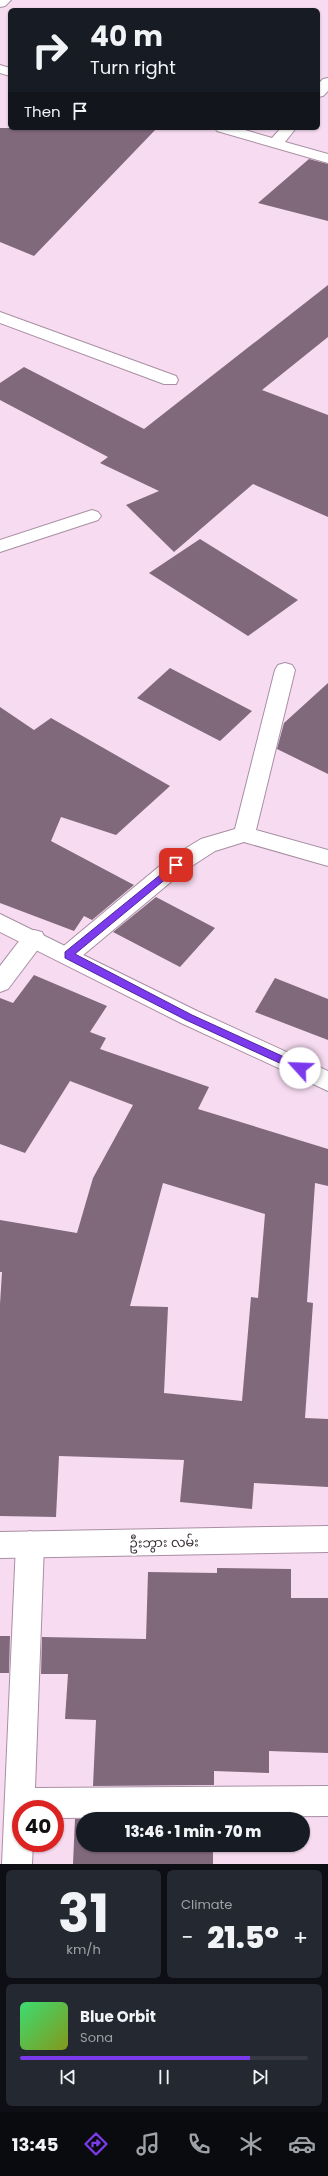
<!DOCTYPE html>
<html lang="en">
<head>
<meta charset="utf-8">
<style>
  body { margin:0; font-family:Poppins,"Noto Sans Myanmar",sans-serif; background:#242831; color:#f1f3f6; height:100vh; display:flex; flex-direction:column; font-size:15px; white-space:nowrap }
  * { box-sizing:border-box; margin:0 }
  p { font-size:13px; color:#9ea1a6 }
  .icon { flex:none; width:22px; height:22px; fill:none; stroke:currentColor; stroke-width:2; stroke-linecap:round; stroke-linejoin:round }
  .map { position:relative; height:1864px; overflow:hidden }
  .side { display:flex; flex-direction:column; gap:6px; padding:6px; background:#0d0f14; flex:1 }
  .side>* { flex:none }
  .hud { position:absolute; left:8px; top:8px; width:312px; height:122px; border-radius:6px; box-shadow:0 1px 3px #0004; background:#171b24; color:#f1f3f6; overflow:hidden }
  .speed { position:absolute; left:12px; top:1800px; display:flex; gap:8px; font-size:20px; font-weight:700; text-align:center }
  .speed>* { display:grid; place-content:center; width:52px; height:52px; border-radius:50%; background:#171b24; box-shadow:0 1px 3px #0004; line-height:1 }
  .speed .limit { border:6px solid #d22; background:#fff; color:#111 }
  .pin { position:absolute; display:grid; place-items:center; width:34px; height:34px; color:#fff; margin:-17px; border-radius:8px; box-shadow:0 2px 6px #0006 }
  .me { position:absolute; width:44px; margin:-22px; rotate:295deg; stroke-linejoin:round; filter:drop-shadow(0 0 3px #0008) }
  .turn { display:flex; align-items:center; gap:14px; height:84px; padding:0 16px; font-size:18px }
  .turn .icon { width:52px; height:52px; stroke-width:2.5 }
  .turn b { display:block; font-size:28px; line-height:34px }
  .then { display:flex; align-items:center; height:38px; padding:0 16px; background:#0003; gap:8px; font-size:15px }
  .big { font-size:30px; font-weight:800; line-height:1.1 }
  .side .card { flex:1; display:flex; flex-direction:column; justify-content:center; gap:6px; min-width:0; padding:0 14px; border-radius:6px; background:#242831 }
  .side .dial { align-items:center; gap:0 }
  .dial b { font-size:52px; line-height:1 }
  .song { display:flex; align-items:center; gap:12px }
  .cover { width:48px; height:48px; border-radius:6px; background:linear-gradient(135deg,hsl(140 70% 55%),hsl(70 70% 35%)) }
  .played { height:4px; border-radius:2px; background:linear-gradient(90deg,#7c3aed 80%,#363941 80%) }
  .keys { display:flex; justify-content:space-around; direction:ltr }
  .heat { display:flex; justify-content:space-between; align-items:center; font-size:22px; direction:ltr }
  .side .tiles { flex:1; display:grid; gap:6px; grid-template-columns:1fr 1fr }
  .card:last-child { grid-column:span 2 }
  .trip { position:absolute; left:76px; top:1812px; width:234px; height:40px; border-radius:20px; background:#171b24; box-shadow:0 1px 3px #0004; font-weight:800; line-height:40px; text-align:center }
  .menu { display:flex; height:64px; justify-content:space-around; align-items:center; background:#090b0e; color:#9ea1a6 }
  .menu .icon { width:28px; height:28px }
  .menu .on { color:#7c3aed }
  .menu b { font-size:18px; color:#f1f3f6 }
  .map>svg:first-child { display:block }
  .building { fill:#81697c; fill-rule:evenodd }
  .lines { fill:none; stroke-linecap:round; stroke-linejoin:round }
  .street-casing { stroke:#a88fa3; stroke-width:2 }
  .secondary-casing { stroke:#a88fa3; stroke-width:2 }
  .street { fill:#fff; fill-rule:evenodd }
  .secondary { fill:#fff; fill-rule:evenodd }
  .route { fill:#7c3aed; stroke:#51269a }
  .labels { text-anchor:middle; stroke-width:4; stroke-linejoin:round; paint-order:stroke }
  .near-street-label { font-size:13px; fill:#3a3038; stroke:#fff }
</style>
</head>
<body>
<div class="map">
<svg width="328" height="1864" viewBox="0 0 328 1864">
  <rect width="100%" height="100%" fill="#f7dbf1"/>
  <path class="building" d="M0 128H157L34 256 0 242Z
    M309 159 328 164V221L258 203Z
    M328 285V337L262 390 328 415V517L253 484 174 552 126 505 159 491 100 463 108 457 0 400V383L24 367 144 429Z
    M200 539 298 600 248 636 149 573Z
    M170 668 252 711 220 741 137 698Z
    M328 683V774L277 749 284 723Z
    M0 707 34 730 51 718 170 786 116 835 61 817 51 841 134 885 92 920 84 916 74 931 0 903Z
    M156 897 215 928 180 967 113 932Z
    M34 975 107 1006 90 1032 106 1038 100 1049 209 1087 198 1109 328 1149V1186L315 1183 307 1302 313 1303 305 1418 328 1419V1487L254 1483 252 1509 180 1502 184 1460 59 1456 56 1517 0 1516V1304L2 1272H0V1220L77 1233 93 1178 133 1105 70 1081 25 1153 0 1144V998L13 1003ZM163 1183 265 1214 258 1298 251 1297 242 1401 164 1393 168 1307 130 1306Z
    M275 978 328 999V1040L255 1012Z
    M217 1568 291 1569V1598H328V1753L269 1751V1773L214 1771V1785L93 1786 96 1720 65 1719 68 1674H41L42 1637 146 1639 148 1572 217 1573Z
    M0 1636H10L9 1673H0Z
    M75 1819H83V1845H213V1864H73Z"/>
  <g class="lines">
    <g class="street-casing">
      <path id="street" d="M0 0H11L5 6 0 7Z
        M0 65 10 68V76L0 73Z
        M328 78V91L323 96 318 97V84L323 79Z
        M215 128H238L272 138 281 128H296L285 142 328 154V163L217 131Z
        M0 312 176 376 178 380 176 384H164L0 323Z
        M92 510 98 512 101 516 98 520 0 552V540Z
        M285 663 292 665 295 670 256 830 328 850V866L244 842 215 851 184 871 76 961 68 964 60 961 57 955 60 949 168 859 201 839 235 829 275 670 278 665Z
        M34 930 42 932 45 938 42 944 8 989 0 992V966L26 932Z
        M30 1531 40 1535 44 1544 35 1788 328 1786V1816L55 1818V1809H21V1843H33L32 1864H2L16 1544 20 1535Z"/>
    </g>
    <g class="secondary-casing">
      <path id="secondary" d="M0 914 197 1011 328 1071V1091L181 1023 0 932Z
        M328 1526V1552L0 1558V1532Z"/>
    </g>
    <use href="#street" class="street"/>
    <use href="#secondary" class="secondary"/>
  </g>
  <path class="route" d="M176 862 181 865 179 868 75 954 192 1015 304 1066V1071H297L186 1020 65 958V952Z"/>
  <g class="labels">
    <g class="near-street-label">
      <text transform="translate(164 1542) rotate(-1)" y="5">ဦးဘွား လမ်း</text>
    </g>
  </g>
</svg>
<div class="speed"><div class="limit">40</div></div>
<div class="pin" style="left:176px;top:865px;background:#d93025"><svg class="icon" aria-label="arrive" viewBox="0 0 24 24"><path d="M6 21V4h12l-3 4 3 4H6"/></svg></div>
<svg class="me" style="left:300px;top:1068px" viewBox="-20 -20 40 40"><circle r="19" fill="#fff"/><path d="M0-13L10 11 0 6-10 11z" fill="#7c3aed"/></svg>
<div class="trip">13:46 · 1 min · 70 m</div>
<div class="hud">
<div class="turn"><svg class="icon" aria-label="right" viewBox="0 0 24 24"><path d="M7 20v-9h11M14 6l5 5-5 5"/></svg><div><b>40 m</b>Turn right</div></div>
<div class="then">Then<svg class="icon" aria-label="arrive" viewBox="0 0 24 24"><path d="M6 21V4h12l-3 4 3 4H6"/></svg></div>
</div>
</div>
<section class="side">
<div class="tiles">
<div class="card dial"><b>31</b><p>km/h</p></div>
<div class="card"><p>Climate</p>
<div class="heat"><a>−</a><b class="big">21.5°</b><a>+</a></div>
</div>
<div class="card">
<div class="song"><i class="cover"></i><div><b>Blue Orbit</b><p>Sona</p></div></div>
<div class="played"></div>
<div class="keys"><svg class="icon" aria-label="previous" viewBox="0 0 24 24"><path d="M18 5L8 12l10 7zM5 5v14"/></svg><svg class="icon" aria-label="pause" viewBox="0 0 24 24"><path d="M8 5v14M16 5v14"/></svg><svg class="icon" aria-label="next" viewBox="0 0 24 24"><path d="M6 5l10 7-10 7zM19 5v14"/></svg></div>
</div>
</div>
</section>
<nav class="menu">
<b>13:45</b>
<svg class="icon on" aria-label="directions" viewBox="0 0 24 24"><path d="M12 3l9 9-9 9-9-9zM9 14v-3h6M13 9l2 2-2 2"/></svg>
<svg class="icon" aria-label="music" viewBox="0 0 24 24"><path d="M9 18V5l10-2v13"/><circle cx="6" cy="18" r="3"/><circle cx="16" cy="16" r="3"/></svg>
<svg class="icon" aria-label="phone" viewBox="0 0 24 24"><path d="M5 4h4l2 5-3 2q2 4 5 5l2-3 5 2v4C11 20 4 13 5 4z"/></svg>
<svg class="icon" aria-label="climate" viewBox="0 0 24 24"><path d="M12 3v18M4 7l16 10M4 17L20 7"/></svg>
<svg class="icon" aria-label="car" viewBox="0 0 24 24"><path d="M5 17H2v-5l4-1 3-4h7l3 4 3 1v5h-3M9 17h6M6 11h13"/><circle cx="7" cy="17" r="2"/><circle cx="17" cy="17" r="2"/></svg>
</nav>
</body>
</html>
